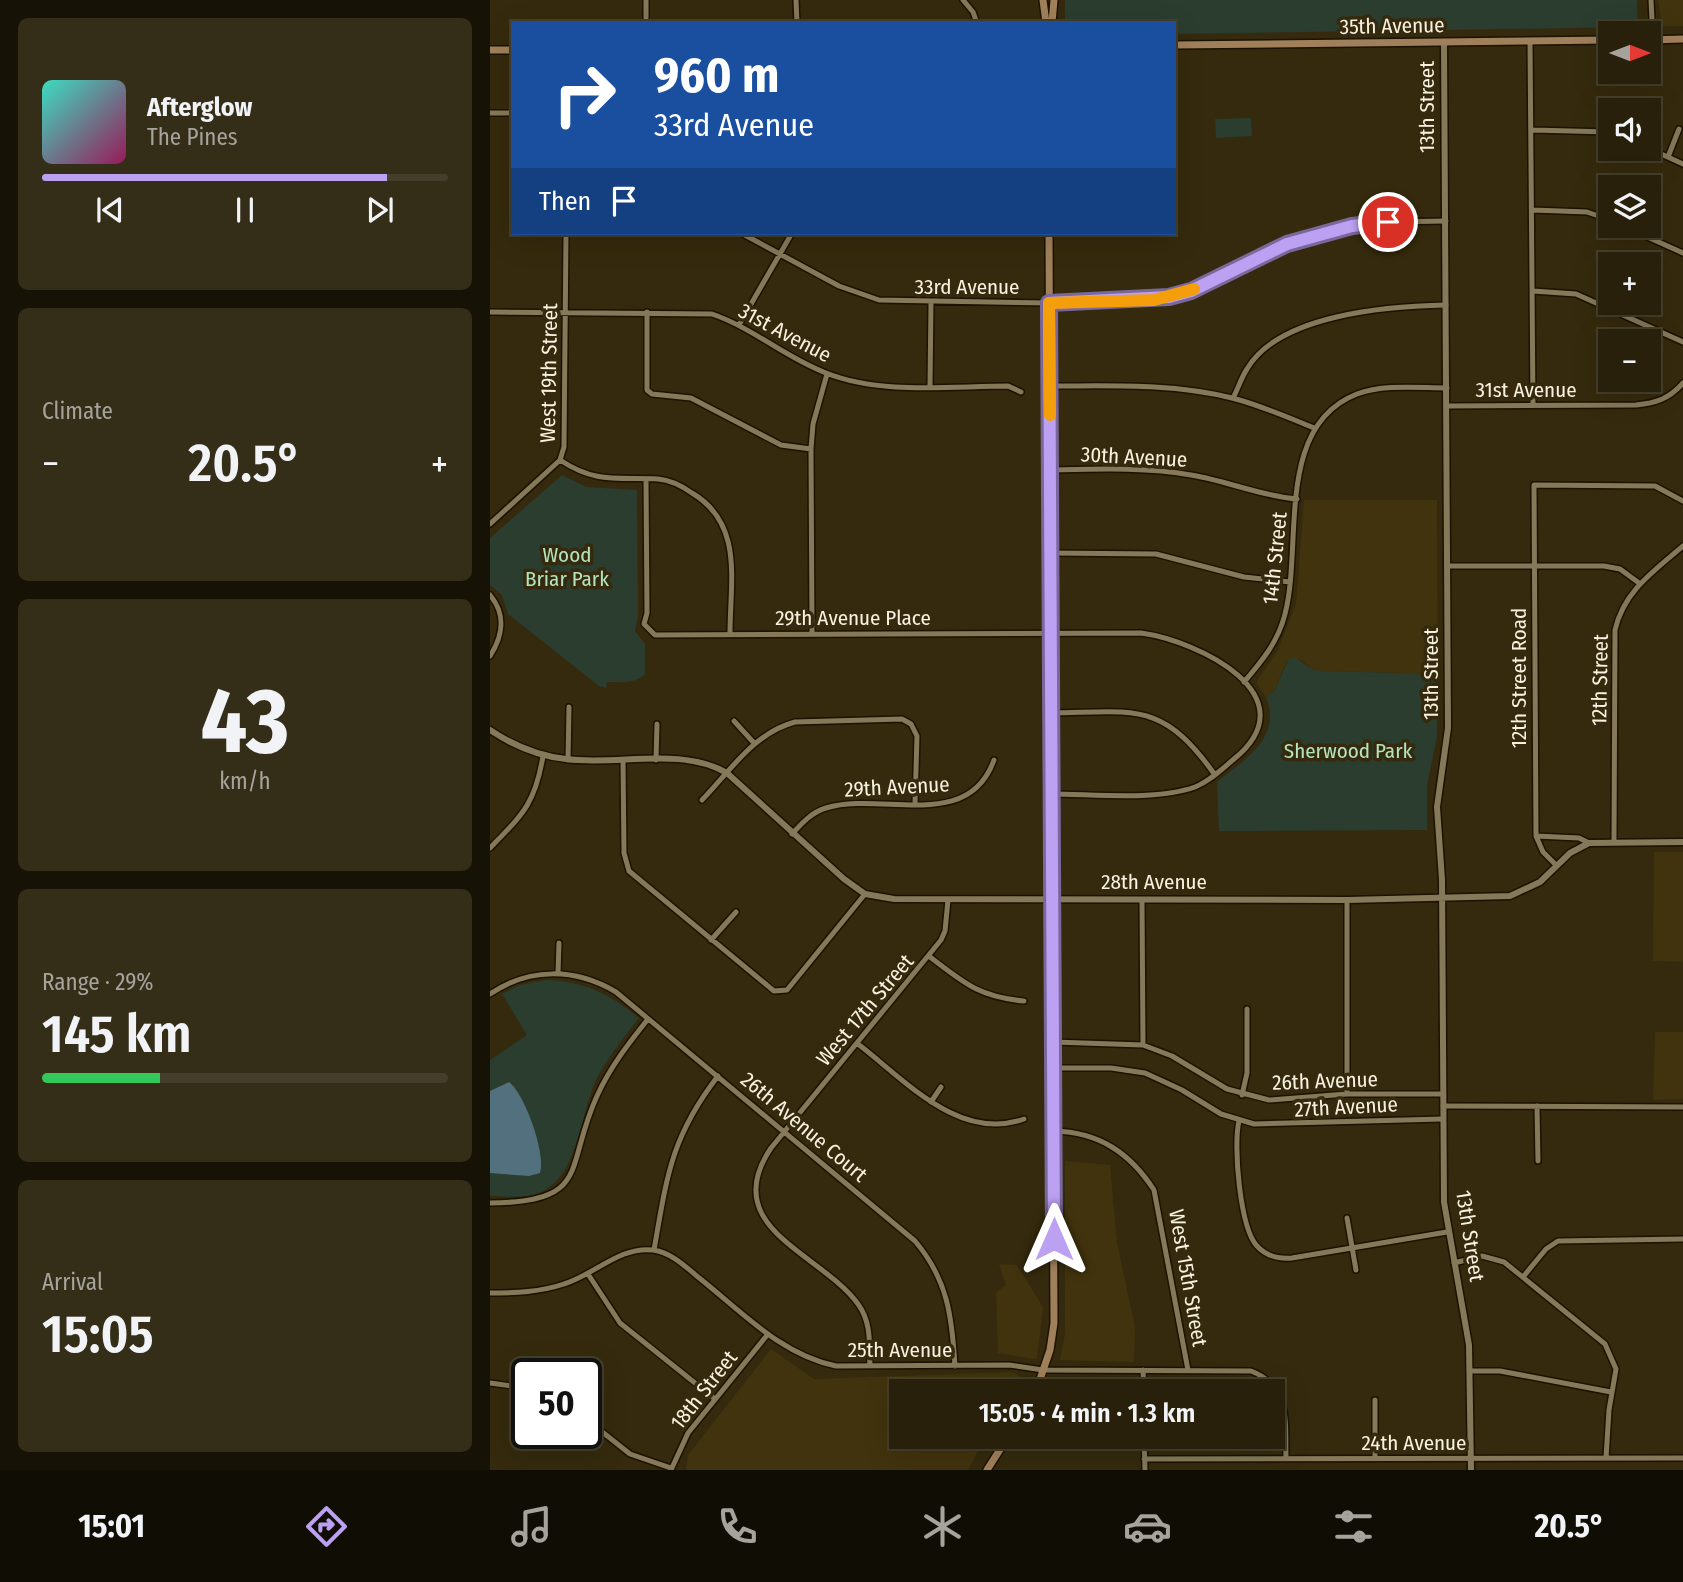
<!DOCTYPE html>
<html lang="en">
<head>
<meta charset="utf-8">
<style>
  body { margin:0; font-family:"Fira Sans Condensed",sans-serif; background:#342d18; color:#f1f3f6; height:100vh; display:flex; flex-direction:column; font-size:26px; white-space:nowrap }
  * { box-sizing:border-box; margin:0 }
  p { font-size:23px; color:#a5a39c }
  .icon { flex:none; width:38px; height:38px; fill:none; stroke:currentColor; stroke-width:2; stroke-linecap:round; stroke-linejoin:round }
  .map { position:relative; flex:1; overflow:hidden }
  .sheet { display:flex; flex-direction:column; gap:18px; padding:18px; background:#161206; width:490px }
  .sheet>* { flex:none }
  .hud { position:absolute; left:21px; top:21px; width:665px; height:214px; border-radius:0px; box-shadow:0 7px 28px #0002,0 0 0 2px #443e2b; background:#1a4fa0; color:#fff; overflow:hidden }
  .needle { width:46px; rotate:90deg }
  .fabs { position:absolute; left:1108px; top:21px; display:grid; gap:14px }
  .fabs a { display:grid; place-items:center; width:63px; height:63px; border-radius:0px; background:#28200a; box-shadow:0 7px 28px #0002,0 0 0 2px #443e2b; font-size:35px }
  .speed { position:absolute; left:21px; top:1358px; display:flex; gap:14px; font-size:35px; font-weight:700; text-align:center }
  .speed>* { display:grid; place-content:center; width:91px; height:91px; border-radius:50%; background:#28200a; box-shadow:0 7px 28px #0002,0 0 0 2px #443e2b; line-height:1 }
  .speed .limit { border:4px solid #111; border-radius:10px; background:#fff; color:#111 }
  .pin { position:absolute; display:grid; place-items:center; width:60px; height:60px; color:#fff; margin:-30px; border:4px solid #fff; border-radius:50%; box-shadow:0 2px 7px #0007 }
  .me { position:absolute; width:77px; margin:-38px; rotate:0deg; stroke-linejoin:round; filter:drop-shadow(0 0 5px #0008) }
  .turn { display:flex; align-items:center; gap:24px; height:147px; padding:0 28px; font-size:32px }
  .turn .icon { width:91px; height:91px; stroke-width:2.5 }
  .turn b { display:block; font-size:49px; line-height:60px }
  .then { display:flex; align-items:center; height:66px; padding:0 28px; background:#0003; gap:14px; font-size:26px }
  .big { font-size:52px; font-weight:600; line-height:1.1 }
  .sheet .tile { flex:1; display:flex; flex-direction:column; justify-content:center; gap:10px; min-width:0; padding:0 24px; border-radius:10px; background:#342d18 }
  .sheet .dial { align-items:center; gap:0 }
  .dial b { font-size:91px; line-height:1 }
  .song { display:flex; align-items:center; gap:21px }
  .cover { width:84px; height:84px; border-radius:10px; background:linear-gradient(135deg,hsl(170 70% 55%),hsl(330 70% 35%)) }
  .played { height:7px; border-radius:4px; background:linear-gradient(90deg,#bca0f2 85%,#443e2b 85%) }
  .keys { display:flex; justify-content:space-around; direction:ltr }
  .heat { display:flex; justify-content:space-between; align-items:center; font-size:38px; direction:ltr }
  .charge { height:10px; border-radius:5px; background:linear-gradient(90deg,#34c759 29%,#443e2b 0) }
  .trip { position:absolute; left:399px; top:1379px; width:396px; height:70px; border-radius:0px; background:#28200a; box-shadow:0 7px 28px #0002,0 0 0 2px #443e2b; font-weight:600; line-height:70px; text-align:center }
  .tabs { display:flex; height:112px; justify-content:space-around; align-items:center; background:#100d04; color:#a5a39c }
  .tabs .icon { width:49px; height:49px }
  .tabs .active { color:#bca0f2 }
  .tabs b { font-size:32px; color:#f1f3f6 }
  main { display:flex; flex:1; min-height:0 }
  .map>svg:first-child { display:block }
  .built { fill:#41330d }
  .green { fill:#2a3d2f }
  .water { fill:#52707d }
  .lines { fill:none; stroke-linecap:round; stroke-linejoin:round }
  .minor-casing { stroke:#1c1200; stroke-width:8 }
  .tertiary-casing { stroke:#1c1200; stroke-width:9 }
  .secondary-casing { stroke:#1c1200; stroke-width:10 }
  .minor { stroke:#86795a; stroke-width:5 }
  .tertiary { stroke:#86795a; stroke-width:6 }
  .secondary { stroke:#a0805a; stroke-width:7 }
  .route-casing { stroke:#7a689d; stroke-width:18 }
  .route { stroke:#bca0f2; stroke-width:12 }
  .slow { stroke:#f59e0b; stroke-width:12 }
  .labels { text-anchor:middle; stroke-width:7; stroke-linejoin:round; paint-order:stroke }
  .street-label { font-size:21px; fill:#f9f2e1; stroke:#352a0d }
  .park-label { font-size:21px; fill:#b4e4bf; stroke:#352a0d }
</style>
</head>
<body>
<main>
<section class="sheet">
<div class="tile">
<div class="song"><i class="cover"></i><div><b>Afterglow</b><p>The Pines</p></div></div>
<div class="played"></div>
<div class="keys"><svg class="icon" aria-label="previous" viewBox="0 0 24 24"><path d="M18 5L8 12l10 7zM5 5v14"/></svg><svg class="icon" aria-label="pause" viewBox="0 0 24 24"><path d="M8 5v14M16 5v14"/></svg><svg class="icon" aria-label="next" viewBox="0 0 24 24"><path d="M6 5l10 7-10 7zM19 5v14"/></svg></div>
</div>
<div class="tile"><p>Climate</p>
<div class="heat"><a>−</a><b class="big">20.5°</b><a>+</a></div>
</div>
<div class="tile dial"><b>43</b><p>km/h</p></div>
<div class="tile"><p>Range · 29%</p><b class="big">145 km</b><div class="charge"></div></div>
<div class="tile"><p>Arrival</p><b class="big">15:05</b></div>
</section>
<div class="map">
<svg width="1193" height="1470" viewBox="0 0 1193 1470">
  <rect width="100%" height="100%" fill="#352a0d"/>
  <path class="built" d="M1168 0H1193V26H1172Z
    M814 500H947L948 674 833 671 822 669 811 660H797L785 690 776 698 766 682 787 652 806 604Z
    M1164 852H1193V962L1163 961Z
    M1165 1032H1193V1099L1163 1100Z
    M575 1161 620 1165 627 1242 645 1327 644 1362 570 1360 575 1334Z
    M509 1264 527 1265 553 1307 547 1358 544 1359 508 1353 506 1293 516 1285Z
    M281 1349 324 1379 523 1372 535 1379 527 1391H411V1437H495L478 1470H196L198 1455Z"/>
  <path class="green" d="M575 0H1147L1148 27 684 34V23H575Z
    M761 118 762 136 726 138 725 119Z
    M72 475 96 487 147 490 148 616 145 631 155 644V674C145 684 131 682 117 682L116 688 109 686 18 614 12 595 0 585V538Z
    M804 657 822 669 833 671 948 674 947 737 937 785V830L729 831 727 782C753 761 793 737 776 698L785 690 798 660Z
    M56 980C94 981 120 994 149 1018 133 1038 118 1057 106 1080 90 1115 88 1178 49 1193 35 1199 15 1196 0 1196V1060L37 1035 12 994 29 985Z"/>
  <path class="water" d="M19 1082C35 1094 56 1154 50 1173L39 1176 0 1173V1091Z"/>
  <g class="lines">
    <g class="minor-casing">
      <path id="minor" d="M156 0V23
        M306 0 307 23
        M473 0 483 12 487 23
        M1161 0 1163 40
        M1040 41 1043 405
        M0 113H23
        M1042 130 1120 132
        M1158 148 1193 164
        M1178 157 1189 129
        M1043 210 1097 212 1120 220
        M1133 226 1193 253
        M251 233 349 286 389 300 559 303 679 297 701 291 797 244 831 233 899 222 956 221
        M1043 291 1086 294 1193 342
        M0 312 222 314C263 328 296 358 336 373 391 395 460 386 518 386L531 392
        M157 312V390L162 394 201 398 291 445 321 449
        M249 325 302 233
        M440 386 441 303
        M560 386C621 386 682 383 742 398 770 405 797 417 824 428
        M743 398C748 389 751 378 757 369 789 314 900 306 956 305
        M957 406 1146 405C1166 403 1179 399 1193 383
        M70 460C106 484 128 477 168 479 180 480 192 486 202 493 254 524 240 581 240 633
        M560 470C607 469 655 467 701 475 738 481 770 496 807 499
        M156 479 157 613 154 624 165 635 651 633C709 641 821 696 744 759 732 769 720 781 705 787 666 801 603 794 561 794
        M0 524 70 460 74 447 76 233
        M560 553 666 554 754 577 800 582
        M959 566H1114L1130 569 1149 583
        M0 595C16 614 13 636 0 656
        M322 633 321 449 323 424 337 374
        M754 682C772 661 788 642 795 614 813 545 784 426 867 394 894 384 928 388 957 388
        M561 713C645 712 672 700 725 775
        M244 721 264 743
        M78 760 79 707
        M133 760 134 853 139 871 284 991 297 990 375 894
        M166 760 167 724
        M212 800C241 770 264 733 305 722L412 719 421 724 427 736 425 804
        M302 834C312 823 322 812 336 808 392 791 478 833 504 760
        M1046 836 1089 838 1099 843
        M1124 841 1125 630C1134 591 1164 571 1193 546
        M0 848C33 814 45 804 53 756
        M1066 865 1053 852 1046 836 1044 485 1165 486 1193 501
        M652 900 653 1045
        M857 900V1094
        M221 940 246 912
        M440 957C474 983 489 997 534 1001
        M68 973 69 943
        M0 994C40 967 85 968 126 992L425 1241C458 1280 462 1317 465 1366
        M563 1042 653 1045 682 1056 737 1089 779 1100 857 1094H953
        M368 1044C415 1080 469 1142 534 1119
        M563 1068H621L655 1073 692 1090 731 1114 764 1124 953 1119
        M752 1095 757 1073V1009
        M441 1102 451 1087
        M953 1106 1193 1107
        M1047 1106 1048 1161
        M749 1121C743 1145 750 1228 767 1246 776 1256 789 1259 802 1258L957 1232
        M564 1131C609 1132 640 1153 664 1190L698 1370
        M0 1203C102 1202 74 1168 107 1096 120 1067 139 1043 158 1019
        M857 1218 866 1270
        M164 1250C177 1176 181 1137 228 1076
        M964 1263 992 1256 1014 1262 1115 1344 1126 1369 1119 1410 1116 1458
        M98 1274 130 1323 225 1399
        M1033 1277 1056 1249 1068 1241 1193 1239
        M0 1293C26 1293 50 1292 74 1284 104 1275 130 1246 163 1250 180 1252 195 1266 208 1277 251 1311 291 1355 346 1366L519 1365 553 1370 761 1371C801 1386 795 1423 796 1458
        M380 1366C379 1345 382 1323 368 1304 331 1253 227 1228 281 1148L451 940 455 931 458 900
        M653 1370 654 1391
        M980 1371H1010L1121 1392
        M0 1383 37 1388
        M885 1400V1458
        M96 1419 140 1454 181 1468
        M654 1437 655 1470
        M654 1459 1193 1458
        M181 1470 198 1433 278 1334"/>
    </g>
    <g class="tertiary-casing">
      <path id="tertiary" d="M954 43 958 728 947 807 952 880 954 1202 979 1345 981 1470
        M0 730C24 746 48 756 76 759 128 766 190 746 237 773L354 879 375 894 404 899 857 900 1020 896 1050 882 1080 853 1099 843 1193 842"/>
    </g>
    <g class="secondary-casing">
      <path id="secondary" d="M553 0 556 23
        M562 23 564 0
        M1158 40 1193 39
        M684 45 1120 40
        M0 50H23
        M546 1391 560 1350 564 1323 559 233
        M497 1470 518 1437"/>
    </g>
    <use href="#minor" class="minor"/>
    <use href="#tertiary" class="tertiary"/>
    <use href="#secondary" class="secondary"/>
  </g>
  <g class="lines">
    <g class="route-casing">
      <path id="route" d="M564 1239 559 303 679 297 701 291 797 244 862 226 898 222"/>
    </g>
    <use href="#route" class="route"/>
    <path class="slow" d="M560 415 559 303 664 300 704 289"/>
  </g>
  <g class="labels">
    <g class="street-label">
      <text transform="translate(902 26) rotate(-1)" y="7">35th Avenue</text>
      <text transform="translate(937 107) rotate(-90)" y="7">13th Street</text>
      <text x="477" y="294">33rd Avenue</text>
      <text transform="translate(295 333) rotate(28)" y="7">31st Avenue</text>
      <text transform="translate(59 373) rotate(-89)" y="7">West 19th Street</text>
      <text x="1036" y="397">31st Avenue</text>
      <text transform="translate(644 457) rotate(3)" y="7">30th Avenue</text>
      <text transform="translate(785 558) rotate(-84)" y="7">14th Street</text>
      <text x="363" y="625">29th Avenue Place</text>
      <text transform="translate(941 674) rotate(-90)" y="7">13th Street</text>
      <text transform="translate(1029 678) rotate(-90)" y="7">12th Street Road</text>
      <text transform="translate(1110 680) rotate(-89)" y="7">12th Street</text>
      <text transform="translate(407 787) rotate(-3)" y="7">29th Avenue</text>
      <text x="664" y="889">28th Avenue</text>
      <text transform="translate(375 1010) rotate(-50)" y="7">West 17th Street</text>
      <text transform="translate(835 1081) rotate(-2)" y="7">26th Avenue</text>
      <text transform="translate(856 1107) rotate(-3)" y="7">27th Avenue</text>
      <text transform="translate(314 1127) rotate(40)" y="7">26th Avenue Court</text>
      <text transform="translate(980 1236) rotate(81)" y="7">13th Street</text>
      <text transform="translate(698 1278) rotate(80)" y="7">West 15th Street</text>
      <text x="410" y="1357">25th Avenue</text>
      <text transform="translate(214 1390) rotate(-52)" y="7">18th Street</text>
      <text x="924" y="1450">24th Avenue</text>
    </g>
    <g class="park-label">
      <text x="77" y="562">Wood<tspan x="77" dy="24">Briar Park</tspan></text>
      <text x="858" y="758">Sherwood Park</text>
    </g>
  </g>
</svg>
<div class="fabs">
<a><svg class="needle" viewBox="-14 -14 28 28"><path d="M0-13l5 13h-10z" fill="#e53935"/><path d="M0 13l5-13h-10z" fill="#a5a39c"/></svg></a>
<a><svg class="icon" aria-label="sound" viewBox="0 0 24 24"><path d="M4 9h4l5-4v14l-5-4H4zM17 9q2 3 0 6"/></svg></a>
<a><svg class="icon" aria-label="layers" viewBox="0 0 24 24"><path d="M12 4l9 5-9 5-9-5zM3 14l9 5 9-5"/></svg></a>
<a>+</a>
<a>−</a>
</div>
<div class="speed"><div class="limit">50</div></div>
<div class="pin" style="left:898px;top:222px;background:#d93025"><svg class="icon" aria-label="arrive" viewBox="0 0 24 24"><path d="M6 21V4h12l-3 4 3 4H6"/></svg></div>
<svg class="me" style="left:564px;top:1239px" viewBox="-20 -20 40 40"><path d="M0-17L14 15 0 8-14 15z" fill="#bca0f2" stroke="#fff" stroke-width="4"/></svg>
<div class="trip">15:05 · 4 min · 1.3 km</div>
<div class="hud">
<div class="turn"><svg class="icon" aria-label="right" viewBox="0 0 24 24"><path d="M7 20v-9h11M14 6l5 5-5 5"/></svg><div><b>960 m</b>33rd Avenue</div></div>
<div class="then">Then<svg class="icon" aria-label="arrive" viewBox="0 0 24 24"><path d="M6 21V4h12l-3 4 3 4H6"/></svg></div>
</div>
</div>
</main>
<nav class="tabs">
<b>15:01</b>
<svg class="icon active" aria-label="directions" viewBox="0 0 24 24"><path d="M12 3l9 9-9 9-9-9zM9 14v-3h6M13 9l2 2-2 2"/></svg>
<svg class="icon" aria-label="music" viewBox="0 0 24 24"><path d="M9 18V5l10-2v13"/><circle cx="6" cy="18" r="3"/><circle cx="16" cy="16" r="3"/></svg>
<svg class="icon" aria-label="phone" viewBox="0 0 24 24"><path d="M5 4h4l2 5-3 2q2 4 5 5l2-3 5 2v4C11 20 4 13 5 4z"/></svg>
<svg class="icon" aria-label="climate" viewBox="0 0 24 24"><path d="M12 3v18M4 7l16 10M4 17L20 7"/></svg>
<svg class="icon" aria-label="car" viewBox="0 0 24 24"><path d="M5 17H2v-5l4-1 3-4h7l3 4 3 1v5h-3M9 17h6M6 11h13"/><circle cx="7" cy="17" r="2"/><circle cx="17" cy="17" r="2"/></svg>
<svg class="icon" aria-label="filters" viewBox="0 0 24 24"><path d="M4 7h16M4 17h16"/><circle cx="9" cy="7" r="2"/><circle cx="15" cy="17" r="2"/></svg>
<b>20.5°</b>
</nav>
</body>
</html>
